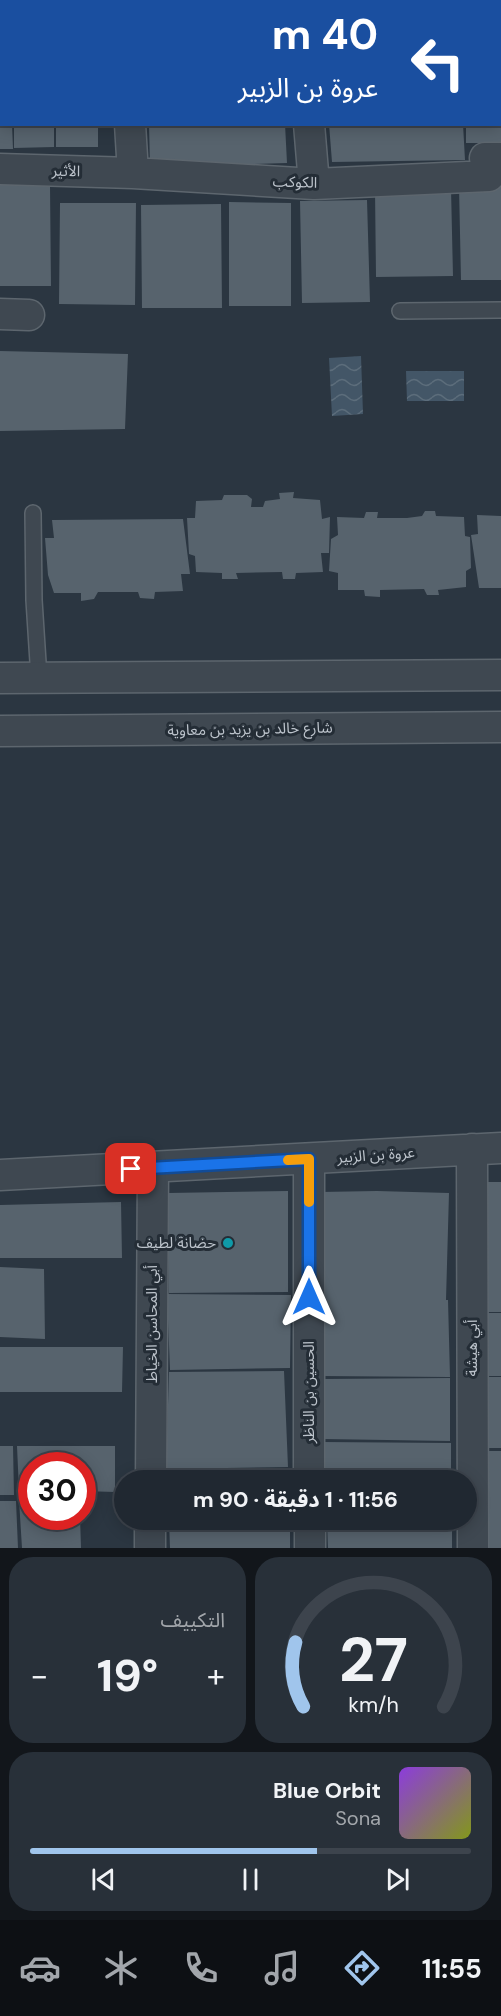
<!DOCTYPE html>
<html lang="ar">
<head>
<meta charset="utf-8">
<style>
  body { margin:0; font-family:"DM Sans","Noto Sans Arabic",sans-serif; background:#283039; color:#f1f3f6; direction:rtl; height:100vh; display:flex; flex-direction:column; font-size:22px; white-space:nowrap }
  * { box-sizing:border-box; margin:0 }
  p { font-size:20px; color:#a2a6ab }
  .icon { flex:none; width:33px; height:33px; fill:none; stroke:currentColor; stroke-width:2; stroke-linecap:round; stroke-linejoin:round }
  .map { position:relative; height:1548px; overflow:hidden; direction:ltr }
  .sheet { display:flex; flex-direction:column; gap:9px; padding:9px; background:#12161b; flex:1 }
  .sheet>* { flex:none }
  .top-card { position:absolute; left:0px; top:0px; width:501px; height:126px; box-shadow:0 3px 15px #0003,0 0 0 2px #3d444d; direction:rtl; background:#1a4fa0; color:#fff; overflow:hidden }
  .speed { position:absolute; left:18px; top:1452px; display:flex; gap:12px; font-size:30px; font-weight:700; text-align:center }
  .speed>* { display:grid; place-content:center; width:78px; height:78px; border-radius:50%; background:#202831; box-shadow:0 3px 15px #0003,0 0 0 2px #3d444d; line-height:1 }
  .speed .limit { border:9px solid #d22; background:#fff; color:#111 }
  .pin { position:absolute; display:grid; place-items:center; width:51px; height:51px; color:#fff; margin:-26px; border-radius:12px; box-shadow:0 3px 9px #0006 }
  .me { position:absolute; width:66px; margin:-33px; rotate:0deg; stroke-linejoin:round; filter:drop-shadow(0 0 4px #0008) }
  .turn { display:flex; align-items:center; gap:21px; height:126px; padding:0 24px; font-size:27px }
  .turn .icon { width:78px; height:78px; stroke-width:2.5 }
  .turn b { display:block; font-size:42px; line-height:51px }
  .big { font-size:45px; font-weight:700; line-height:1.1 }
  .sheet .card { flex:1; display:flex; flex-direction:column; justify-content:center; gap:9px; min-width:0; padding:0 21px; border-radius:24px; background:#283039 }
  .sheet .dial { align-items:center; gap:0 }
  .dial svg { height:156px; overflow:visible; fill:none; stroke:#3d444d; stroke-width:7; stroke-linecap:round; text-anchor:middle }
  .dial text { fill:#f1f3f6; stroke:none }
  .song { display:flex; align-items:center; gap:18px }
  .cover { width:72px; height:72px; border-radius:9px; background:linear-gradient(135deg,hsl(270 70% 55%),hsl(70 70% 35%)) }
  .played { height:6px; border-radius:3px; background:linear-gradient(90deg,#a0c5ec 65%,#3d444d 65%) }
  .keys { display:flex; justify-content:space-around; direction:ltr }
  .heat { display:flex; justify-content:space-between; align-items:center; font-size:33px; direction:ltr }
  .sheet .tiles { flex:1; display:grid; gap:9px; grid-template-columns:1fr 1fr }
  .card:last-child { grid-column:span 2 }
  .trip { position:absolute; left:114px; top:1470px; width:363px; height:60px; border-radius:30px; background:#202831; box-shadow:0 3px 15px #0003,0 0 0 2px #3d444d; font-weight:700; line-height:60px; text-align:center; direction:rtl }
  .dock { display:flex; height:96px; justify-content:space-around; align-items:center; background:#0d1014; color:#a2a6ab }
  .dock .icon { width:42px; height:42px }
  .dock .on { color:#a0c5ec }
  .dock b { font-size:27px; color:#f1f3f6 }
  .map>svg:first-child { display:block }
  .water { fill:url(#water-waves) }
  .building { fill:#57636d }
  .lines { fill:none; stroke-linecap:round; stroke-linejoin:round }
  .service-casing { stroke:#5d666e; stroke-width:18 }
  .minor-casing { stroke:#5d666e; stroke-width:33 }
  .service { stroke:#3f4851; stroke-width:15 }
  .minor { stroke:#3f4851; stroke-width:30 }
  .route-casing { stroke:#114b97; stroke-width:15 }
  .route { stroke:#1a73e8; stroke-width:10 }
  .slow { stroke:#f59e0b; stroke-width:10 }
  .culture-dot { fill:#0f9aa8; stroke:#242d36; stroke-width:2 }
  .labels { text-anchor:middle; stroke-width:6; stroke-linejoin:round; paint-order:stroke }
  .street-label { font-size:15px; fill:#bcc3cb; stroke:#242d36 }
  .poi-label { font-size:15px; fill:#bcc3cb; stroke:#242d36; text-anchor:end }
</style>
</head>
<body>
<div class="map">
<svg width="501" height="1548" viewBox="0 0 501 1548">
  <defs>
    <pattern id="water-waves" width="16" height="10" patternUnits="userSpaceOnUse" patternTransform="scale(1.5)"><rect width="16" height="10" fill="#435667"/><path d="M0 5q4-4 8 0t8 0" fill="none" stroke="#5c6d7b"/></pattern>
  </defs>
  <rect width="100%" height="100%" fill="#2b3641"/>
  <path class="water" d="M361 356 363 414 332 416 329 358Z
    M406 371H464V401H407Z"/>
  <path class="building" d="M0 124H12L13 149H0Z
    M14 124H54V147L14 148Z
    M56 124H98V147H56Z
    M149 124H285L287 163 150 167Z
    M329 124H463L465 160 332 162Z
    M466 124H501V143H466Z
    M0 185H50L51 286H0Z
    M501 185V280H461L459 186Z
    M451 188 453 276 376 277 375 190Z
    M367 200 370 302 302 303 300 201Z
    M229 202 291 203V306H229Z
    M60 203H136L135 305 59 304Z
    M221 204 222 308H142L141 205Z
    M0 351 128 354 125 429 0 431Z
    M294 492 293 498 320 500 322 519 330 517 329 553H321L323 572 296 573 295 579H283L282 572 236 573 238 579H222V573L196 572 195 556 189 554 187 518H195L196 501 222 500 224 495H247L252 499 251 507H263L265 501 280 499 279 493Z
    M425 511H435L436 516 464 517 465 536 470 537 471 568 466 571V587L438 590 439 595H427L424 589 380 590V597L365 596 364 590H338V573L329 571 331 539 338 535 337 517 364 518 366 512H378L377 518H407L422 516Z
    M477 515 501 516V588H479L471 535 478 534Z
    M183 519 190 574H181L183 591 155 592 154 599 140 598 138 592H98L94 599 81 601V593H54L48 575 45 538H54L52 520Z
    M478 1182H501V1312H483Z
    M288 1191V1292L169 1293 168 1193Z
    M377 1191 449 1193 446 1300H448L450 1377 320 1376V1192Z
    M121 1202 122 1258H0V1205Z
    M0 1267 44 1269 45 1339 0 1337Z
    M167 1294 291 1295 290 1368 170 1370Z
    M484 1313H501V1376H488Z
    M0 1347H123L122 1392H0Z
    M284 1371 288 1467 166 1469 169 1372Z
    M488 1377H501V1448H489Z
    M450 1378V1441L323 1439V1379Z
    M323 1442 451 1443V1480H324Z
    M0 1446H13L14 1495H0Z
    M17 1446H115V1492L82 1491V1466H32V1491H19Z
    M486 1451H501V1548H487Z
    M168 1471H289V1480H169Z
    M19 1500 32 1501V1516H80L81 1548H22Z
    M0 1501H16L18 1548H0Z
    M169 1520H290V1548H170Z
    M452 1521V1548H328L327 1522Z"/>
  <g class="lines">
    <g class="service-casing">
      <path id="service" d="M400 311 501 310
        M33 513 34 600 39 678"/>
    </g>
    <g class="minor-casing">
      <path id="minor" d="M124 0 125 2
        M130 124 133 173 314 184 489 176 485 158H501
        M309 124 314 184
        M0 169 133 173
        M0 314 29 315
        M0 678 501 675
        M0 731 501 727
        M472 1149 473 1548
        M309 1159V1480
        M0 1175 501 1148
        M151 1480 153 1168
        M310 1520V1548
        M150 1548V1520"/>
    </g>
    <use href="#service" class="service"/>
    <use href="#minor" class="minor"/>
  </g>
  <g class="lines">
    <g class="route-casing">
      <path id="route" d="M131 1169 309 1159V1297"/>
    </g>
    <use href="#route" class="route"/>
    <path class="slow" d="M288 1160 309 1159V1202"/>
  </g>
  <circle class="culture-dot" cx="228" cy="1243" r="6"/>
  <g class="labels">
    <g class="street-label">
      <text transform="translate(66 171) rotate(2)" y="5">الأثير</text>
      <text transform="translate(295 182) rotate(2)" y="5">الكوكب</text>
      <text transform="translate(250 729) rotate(-1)" y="5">شارع خالد بن يزيد بن معاوية</text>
      <text transform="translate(376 1155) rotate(-4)" y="5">عروة بن الزبير</text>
      <text transform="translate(152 1324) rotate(-90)" y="5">أبي المحاسن الخياط</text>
      <text transform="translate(472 1348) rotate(-90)" y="5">أبي هيشة</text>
      <text transform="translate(309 1392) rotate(-90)" y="5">الحسين بن الناظر</text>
    </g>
    <g class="poi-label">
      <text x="216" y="1248">حضانة لطيف</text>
    </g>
  </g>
</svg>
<div class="speed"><div class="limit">30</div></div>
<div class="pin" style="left:131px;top:1169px;background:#d93025"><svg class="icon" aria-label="arrive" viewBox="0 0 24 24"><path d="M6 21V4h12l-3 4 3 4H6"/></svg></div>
<svg class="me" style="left:309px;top:1297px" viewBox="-20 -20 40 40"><path d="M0-17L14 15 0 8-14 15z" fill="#1a73e8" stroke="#fff" stroke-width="4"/></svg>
<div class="trip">11:56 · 1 دقيقة · 90 m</div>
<div class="top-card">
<div class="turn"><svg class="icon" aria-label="left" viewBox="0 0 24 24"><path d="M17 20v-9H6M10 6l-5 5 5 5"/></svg><div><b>40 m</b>عروة بن الزبير</div></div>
</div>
</div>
<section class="sheet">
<div class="tiles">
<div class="card dial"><svg viewBox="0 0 100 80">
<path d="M14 69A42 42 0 1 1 86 69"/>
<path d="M14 69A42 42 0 0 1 10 36" stroke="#a0c5ec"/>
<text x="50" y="56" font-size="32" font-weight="700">27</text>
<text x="50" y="72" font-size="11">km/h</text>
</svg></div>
<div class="card"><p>التكييف</p>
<div class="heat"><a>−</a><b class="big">19°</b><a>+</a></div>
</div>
<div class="card">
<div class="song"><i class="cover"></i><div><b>Blue Orbit</b><p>Sona</p></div></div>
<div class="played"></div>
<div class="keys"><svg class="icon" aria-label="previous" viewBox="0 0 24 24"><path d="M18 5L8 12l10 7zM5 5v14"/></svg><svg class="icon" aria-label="pause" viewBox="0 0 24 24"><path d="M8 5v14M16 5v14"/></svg><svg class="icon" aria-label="next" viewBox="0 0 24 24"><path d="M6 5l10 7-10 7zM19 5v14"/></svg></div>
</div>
</div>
</section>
<nav class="dock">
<b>11:55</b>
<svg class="icon on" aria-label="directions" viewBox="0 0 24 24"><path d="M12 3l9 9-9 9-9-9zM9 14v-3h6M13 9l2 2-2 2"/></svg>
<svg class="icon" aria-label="music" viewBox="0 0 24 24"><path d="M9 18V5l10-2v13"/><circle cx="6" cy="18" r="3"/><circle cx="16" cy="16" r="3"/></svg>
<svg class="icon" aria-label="phone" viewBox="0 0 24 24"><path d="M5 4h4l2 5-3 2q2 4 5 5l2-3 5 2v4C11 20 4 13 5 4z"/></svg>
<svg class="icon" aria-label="climate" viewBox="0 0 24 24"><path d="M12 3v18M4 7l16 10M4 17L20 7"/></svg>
<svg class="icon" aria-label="car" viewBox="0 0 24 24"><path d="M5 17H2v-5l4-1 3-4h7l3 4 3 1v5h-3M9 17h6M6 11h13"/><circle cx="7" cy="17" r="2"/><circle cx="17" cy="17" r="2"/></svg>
</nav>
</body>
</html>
